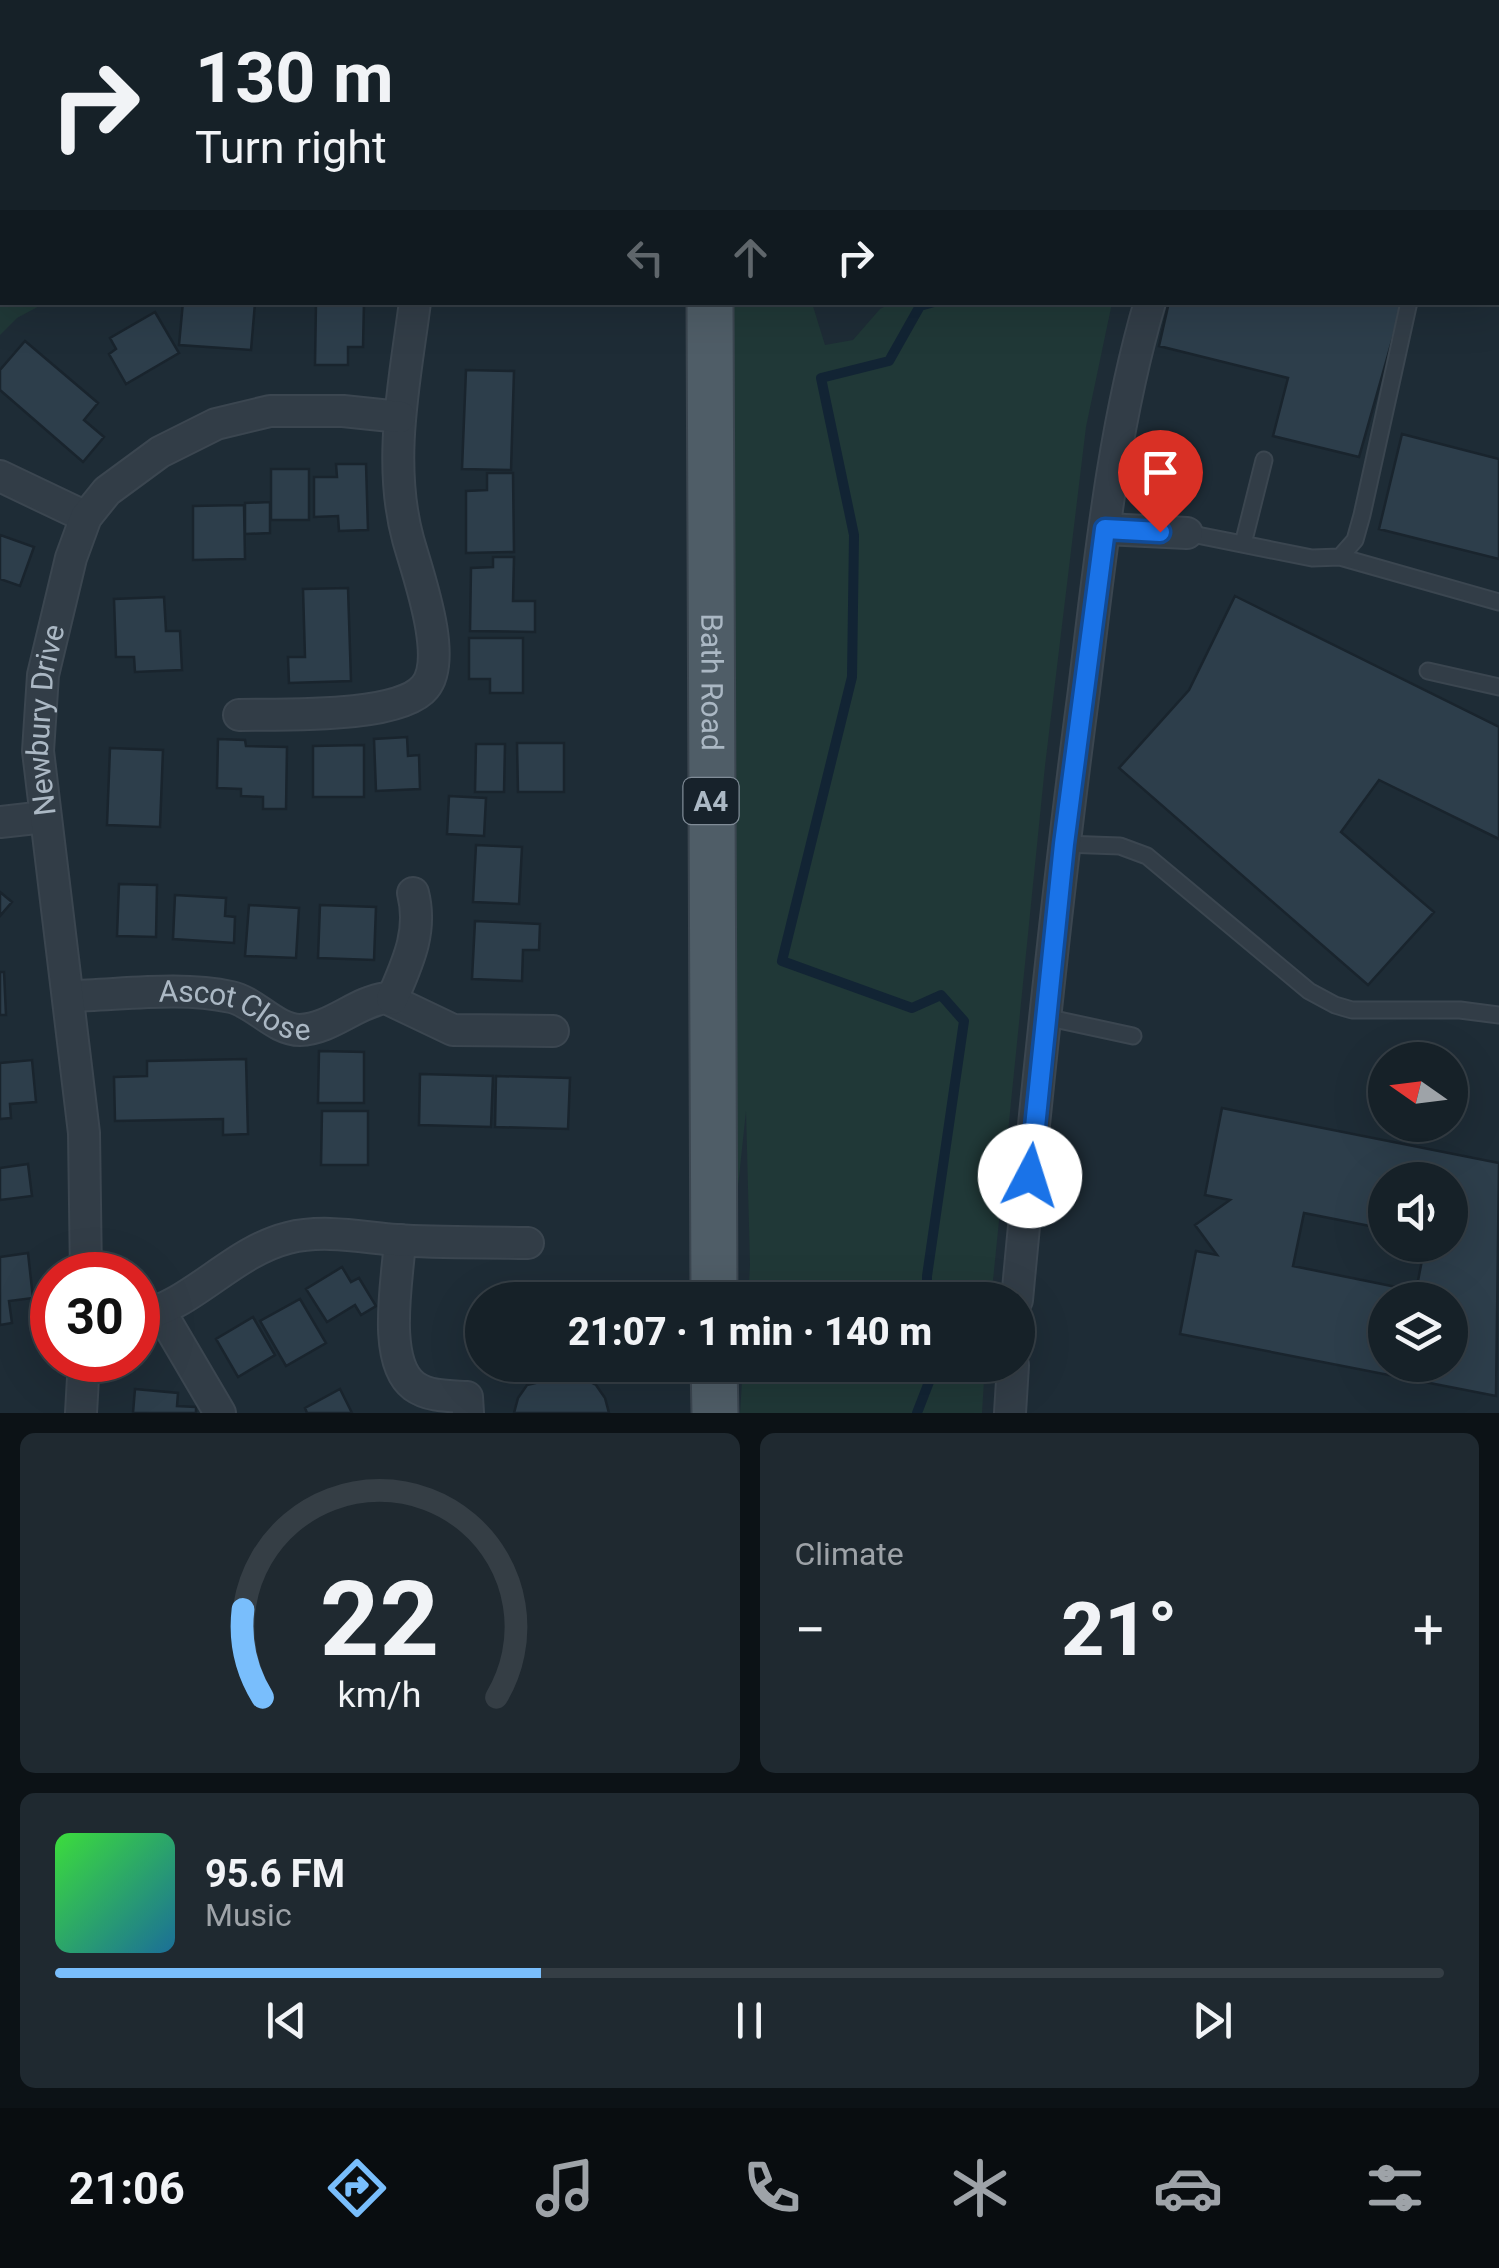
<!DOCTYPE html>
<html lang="en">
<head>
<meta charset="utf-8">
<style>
  body { margin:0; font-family:Roboto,sans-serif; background:#1f2930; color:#f1f3f6; height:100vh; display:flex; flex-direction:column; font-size:38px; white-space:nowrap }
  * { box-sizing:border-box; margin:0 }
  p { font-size:32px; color:#9ea3a8 }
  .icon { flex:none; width:55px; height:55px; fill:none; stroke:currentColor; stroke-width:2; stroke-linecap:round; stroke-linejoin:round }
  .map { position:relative; height:1413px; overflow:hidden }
  .panel { display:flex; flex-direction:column; gap:20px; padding:20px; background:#0c1216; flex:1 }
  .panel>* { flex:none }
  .banner { position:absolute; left:0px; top:0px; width:1500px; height:305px; box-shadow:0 10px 40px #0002,0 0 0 2px #353e45; background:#162128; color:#f1f3f6; overflow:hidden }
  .needle { width:65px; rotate:284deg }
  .fabs { position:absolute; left:1368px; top:1042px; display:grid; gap:20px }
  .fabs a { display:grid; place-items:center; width:100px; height:100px; border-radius:50%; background:#162128; box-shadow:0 10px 40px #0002,0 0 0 2px #353e45; font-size:50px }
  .speed { position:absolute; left:30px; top:1252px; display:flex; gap:20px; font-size:50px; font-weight:700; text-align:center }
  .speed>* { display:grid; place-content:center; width:130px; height:130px; border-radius:50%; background:#162128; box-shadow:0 10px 40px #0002,0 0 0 2px #353e45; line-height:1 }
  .speed .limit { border:15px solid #d22; background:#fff; color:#111 }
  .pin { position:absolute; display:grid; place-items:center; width:85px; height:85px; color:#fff; margin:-102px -42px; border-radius:50% 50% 50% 0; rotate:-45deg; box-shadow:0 0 10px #0007 }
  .pin .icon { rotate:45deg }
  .me { position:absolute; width:110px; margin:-55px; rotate:5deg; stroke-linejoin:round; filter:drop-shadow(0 0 8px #0008) }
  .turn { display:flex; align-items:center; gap:35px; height:210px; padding:0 30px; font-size:45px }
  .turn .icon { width:130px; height:130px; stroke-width:2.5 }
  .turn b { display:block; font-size:70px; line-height:85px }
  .lanes { display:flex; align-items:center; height:95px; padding:0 30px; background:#0003; justify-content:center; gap:50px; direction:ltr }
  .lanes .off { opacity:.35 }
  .big { font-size:75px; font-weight:800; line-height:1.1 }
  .panel .card { flex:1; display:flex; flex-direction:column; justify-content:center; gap:15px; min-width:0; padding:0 35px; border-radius:15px; background:#1f2930 }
  .panel .dial { align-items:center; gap:0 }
  .dial svg { height:260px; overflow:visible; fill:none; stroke:#353e45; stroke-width:7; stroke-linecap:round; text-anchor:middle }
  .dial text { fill:#f1f3f6; stroke:none }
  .song { display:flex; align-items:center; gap:30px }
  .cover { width:120px; height:120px; border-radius:15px; background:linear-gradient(135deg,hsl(120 70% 55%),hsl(200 70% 35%)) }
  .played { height:10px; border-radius:5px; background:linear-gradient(90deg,#79befc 35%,#353e45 35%) }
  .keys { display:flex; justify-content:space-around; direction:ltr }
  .heat { display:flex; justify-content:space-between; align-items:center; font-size:55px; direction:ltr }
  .panel .tiles { flex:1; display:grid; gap:20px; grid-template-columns:1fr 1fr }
  .card:last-child { grid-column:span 2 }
  .trip { position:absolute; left:465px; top:1282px; width:570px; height:100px; border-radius:50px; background:#162128; box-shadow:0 10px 40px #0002,0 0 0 2px #353e45; font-weight:800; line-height:100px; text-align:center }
  .menu { display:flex; height:160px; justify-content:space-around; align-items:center; background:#090d10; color:#9ea3a8 }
  .menu .icon { width:70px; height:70px }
  .menu .on { color:#79befc }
  .menu b { font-size:45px; color:#f1f3f6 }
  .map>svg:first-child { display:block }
  .green { fill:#203837 }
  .water { fill:#122434 }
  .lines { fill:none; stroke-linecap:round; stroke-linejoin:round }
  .stream { stroke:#122434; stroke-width:10 }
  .building { fill:#2d3e4b; stroke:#19242d; stroke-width:2.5; fill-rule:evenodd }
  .lane-casing { stroke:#3b4650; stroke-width:19 }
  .street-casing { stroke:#3b4650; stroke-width:34 }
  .primary-casing { stroke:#3b4650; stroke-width:49 }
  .lane { stroke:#323d47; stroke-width:15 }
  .street { stroke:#323d47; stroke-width:30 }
  .primary { stroke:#4f5d67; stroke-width:45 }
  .route-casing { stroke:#114b97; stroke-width:25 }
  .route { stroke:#1a73e8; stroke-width:18 }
  .labels { text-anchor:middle; stroke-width:10; stroke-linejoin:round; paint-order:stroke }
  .shield { fill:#17222b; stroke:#7f8b96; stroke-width:2.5 }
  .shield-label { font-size:28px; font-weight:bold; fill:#abb8c4 }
  .street-label { font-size:30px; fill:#abb8c4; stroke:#17222b }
</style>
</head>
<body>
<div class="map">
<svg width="1499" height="1413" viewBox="0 0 1499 1413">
  <rect width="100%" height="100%" fill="#1e2c36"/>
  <path class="green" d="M960 0H1197L960 2Z
    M0 85 2 302 45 303 17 318 0 335Z
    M725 303H812L825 345 853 340 880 309 892 303H1112L1086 427 1045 766 991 1300H748L750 1265 746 1111 732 1244Z
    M743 1365H985L982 1413H740Z"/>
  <path class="water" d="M1366 0H1499V47L1498 2Z"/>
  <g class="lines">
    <path class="stream" d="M978 2V0
      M927 1300V1276L964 1021 941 995 912 1008 782 961 852 677 854 535 821 378 889 361 920 306 934 302
      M917 1413 929 1382V1365"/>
  </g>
  <path class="building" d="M32 0H81L84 2H30Z
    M847 0H955V2H847Z
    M183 302 255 303 251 350 179 345Z
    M316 302H364L363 347H348V365H315Z
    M1169 302H1403L1359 457 1273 436 1288 378 1159 346Z
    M155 312 179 353 126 384 109 354 116 349 110 338Z
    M25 341 98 403 84 420 104 437 83 462 0 390V370Z
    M466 370 514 371 511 470 462 469Z
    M1402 434 1499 459V559L1379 529Z
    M336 464H366L368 530 339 531 338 516 314 517V477H337Z
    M271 469H309V520H271Z
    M487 473H513L514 552 466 553V491L487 490Z
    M270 502V533L245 534V503Z
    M244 505 245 559 193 560V506Z
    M0 535 34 547 20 586 0 579Z
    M493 557H514L513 601H535V632L470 631 471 568 493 567Z
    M348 588 351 681 289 683 288 657H305L303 589Z
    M1235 596 1499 727V839L1379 780 1341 832 1434 912 1368 985 1119 768 1189 690Z
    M164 597 166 631H180L182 670 135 672 134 657H116L114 599Z
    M469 638H523V693H490V679H469Z
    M407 737 408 756 419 755 420 789 376 791 374 739Z
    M218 739 245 740 246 746 287 747 286 809H263V797L241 796V789L217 788Z
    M517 743H564V792H518Z
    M476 744H505L504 792H475Z
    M364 745V797H313V746Z
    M110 748 163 750 160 827 107 825Z
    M449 796 486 798 484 836 447 834Z
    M476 845 522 847 519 904 473 902Z
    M119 884 157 885 156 937 117 936Z
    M0 892 12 902 0 916Z
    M175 895 226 898 225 916 235 917 234 943 173 939Z
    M249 905 299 908 296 958 245 956Z
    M320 905 376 907 374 960 318 958Z
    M475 921 540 924 539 950H523L522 981 472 979Z
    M0 972H4L6 1015H0Z
    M319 1051 364 1052V1103H318Z
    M246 1059 248 1134 223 1135V1119L115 1121 114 1077 147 1076V1061Z
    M32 1060 36 1102 10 1104 11 1118 0 1119V1063Z
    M420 1074 493 1076 491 1127 419 1125Z
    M496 1076 570 1078 568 1129 495 1127Z
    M1222 1108 1499 1163 1496 1396 1180 1334 1196 1251 1217 1255 1195 1225 1230 1200 1205 1195ZM1385 1180H1450V1245H1425L1416 1291 1293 1266 1304 1213 1385 1229ZM1385 1300H1450V1365H1385Z
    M322 1111H368V1165H321Z
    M28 1164 32 1196 0 1200V1168Z
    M28 1253 33 1298 9 1301 12 1323 0 1325V1257Z
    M342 1267 351 1282 359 1278 376 1306 361 1315 355 1305 327 1322 306 1289Z
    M300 1299 326 1343 286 1366 260 1321Z
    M253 1317 275 1355 238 1377 216 1339Z
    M562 1368 596 1385 605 1398 609 1413H514L518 1398 527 1385 552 1379Z
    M135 1389 178 1393 177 1406 196 1407V1413H133Z
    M340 1389 352 1413H307L305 1408Z"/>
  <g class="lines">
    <g class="lane-casing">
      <path id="lane" d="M1498 221H1499
        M1187 533 1312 558 1340 557 1499 602
        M1243 544 1264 460
        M1340 557 1355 540 1362 515 1409 302
        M1428 671 1499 687
        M1064 844 1120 846 1147 856 1309 991 1335 1005 1352 1010H1460L1499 1015
        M1045 1017 1133 1036"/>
    </g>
    <g class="street-casing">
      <g id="street">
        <path d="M334 0 336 2"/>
        <path d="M183 2 185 0"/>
        <path d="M1227 2 1228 0"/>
        <path d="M0 73 2 75"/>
        <path d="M0 476 86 517"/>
        <path d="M1105 529 1187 533"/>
        <path d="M239 715C279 714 400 719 425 687 449 658 417 572 408 539 387 461 405 380 415 302"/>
        <path d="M0 822 45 817"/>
        <path id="s1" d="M69 996C121 995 180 986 231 997 255 1002 275 1030 300 1030 331 1029 356 1002 386 998L453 1030 553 1031"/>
        <path d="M392 999C407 964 423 932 413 893"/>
        <path d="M400 1240C398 1277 381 1361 414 1386 429 1397 450 1396 467 1397L468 1413"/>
        <path id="s2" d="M86 1275 84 1133 38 751 43 675 71 558 86 517 107 491 160 452 216 424 270 411H343L400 417"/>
        <path d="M1017 1300C1036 1096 1057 893 1084 690 1100 560 1113 428 1150 302"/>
        <path d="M160 1311 220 1413"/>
        <path d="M138 1317C193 1305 232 1252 288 1238 323 1229 361 1237 396 1240 440 1243 484 1242 528 1243"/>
        <path d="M81 1413 84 1360"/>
        <path d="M1010 1413 1013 1365"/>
      </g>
    </g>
    <g class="primary-casing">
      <g id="primary">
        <path d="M697 0V2"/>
        <path id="s3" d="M710 302 714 1300"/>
        <path d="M714 1365 715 1413"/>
      </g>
    </g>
    <use href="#lane" class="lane"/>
    <use href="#street" class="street"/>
    <use href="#primary" class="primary"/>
  </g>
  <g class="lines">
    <g class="route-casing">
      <path id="route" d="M1030 1176 1064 844 1105 529 1160 532"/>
    </g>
    <use href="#route" class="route"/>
  </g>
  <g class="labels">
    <rect class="shield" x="683.5" y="778" width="55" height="46" rx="8"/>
    <g class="shield-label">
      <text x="711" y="811">A4</text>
    </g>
    <g class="street-label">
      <text dy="10" stroke="none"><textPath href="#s3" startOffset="380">Bath Road</textPath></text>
      <text dy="10" stroke="none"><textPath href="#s2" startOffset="558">Newbury Drive</textPath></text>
      <text dy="10" stroke="none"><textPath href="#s1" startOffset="170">Ascot Close</textPath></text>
    </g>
  </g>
</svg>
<div class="fabs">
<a><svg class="needle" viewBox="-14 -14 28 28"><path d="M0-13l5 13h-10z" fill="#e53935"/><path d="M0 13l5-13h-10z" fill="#9ea3a8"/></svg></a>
<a><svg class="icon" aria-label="sound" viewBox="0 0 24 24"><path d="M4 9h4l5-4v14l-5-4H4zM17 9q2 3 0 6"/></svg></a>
<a><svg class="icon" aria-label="layers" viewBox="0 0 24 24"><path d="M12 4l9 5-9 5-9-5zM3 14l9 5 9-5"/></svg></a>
</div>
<div class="speed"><div class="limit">30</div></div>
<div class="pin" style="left:1160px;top:532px;background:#d93025"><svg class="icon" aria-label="arrive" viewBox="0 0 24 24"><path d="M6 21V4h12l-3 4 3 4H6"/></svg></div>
<svg class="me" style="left:1030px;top:1176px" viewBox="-20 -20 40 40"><circle r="19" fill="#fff"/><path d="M0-13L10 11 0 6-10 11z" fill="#1a73e8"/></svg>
<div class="trip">21:07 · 1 min · 140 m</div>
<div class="banner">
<div class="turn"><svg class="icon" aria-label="right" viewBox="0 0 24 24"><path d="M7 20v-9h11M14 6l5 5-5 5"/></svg><div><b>130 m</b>Turn right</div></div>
<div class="lanes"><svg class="icon off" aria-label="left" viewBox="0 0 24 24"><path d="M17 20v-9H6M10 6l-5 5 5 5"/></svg><svg class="icon off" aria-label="ahead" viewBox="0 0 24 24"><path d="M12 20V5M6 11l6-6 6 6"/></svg><svg class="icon" aria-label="right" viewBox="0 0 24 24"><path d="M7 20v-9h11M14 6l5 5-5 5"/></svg></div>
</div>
</div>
<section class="panel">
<div class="tiles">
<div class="card dial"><svg viewBox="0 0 100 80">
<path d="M14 69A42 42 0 1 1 86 69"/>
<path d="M14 69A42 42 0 0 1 8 42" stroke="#79befc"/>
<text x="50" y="56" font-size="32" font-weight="700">22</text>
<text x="50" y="72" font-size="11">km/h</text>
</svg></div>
<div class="card"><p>Climate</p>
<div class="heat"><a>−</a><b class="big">21°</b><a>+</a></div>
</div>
<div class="card">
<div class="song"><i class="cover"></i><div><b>95.6 FM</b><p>Music</p></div></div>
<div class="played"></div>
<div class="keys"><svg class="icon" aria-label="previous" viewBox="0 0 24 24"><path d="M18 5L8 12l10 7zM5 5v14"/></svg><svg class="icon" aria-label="pause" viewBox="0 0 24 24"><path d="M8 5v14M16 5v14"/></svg><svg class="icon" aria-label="next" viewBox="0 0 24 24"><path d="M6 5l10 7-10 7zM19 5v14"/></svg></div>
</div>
</div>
</section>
<nav class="menu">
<b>21:06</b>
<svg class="icon on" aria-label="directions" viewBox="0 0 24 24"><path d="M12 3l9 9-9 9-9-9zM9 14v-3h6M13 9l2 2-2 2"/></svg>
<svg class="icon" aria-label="music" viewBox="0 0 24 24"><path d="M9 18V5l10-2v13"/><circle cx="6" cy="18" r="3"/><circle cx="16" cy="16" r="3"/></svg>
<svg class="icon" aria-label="phone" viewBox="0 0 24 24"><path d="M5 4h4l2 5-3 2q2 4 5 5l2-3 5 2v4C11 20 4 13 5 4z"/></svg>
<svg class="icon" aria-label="climate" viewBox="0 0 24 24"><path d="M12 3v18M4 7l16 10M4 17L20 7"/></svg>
<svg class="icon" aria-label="car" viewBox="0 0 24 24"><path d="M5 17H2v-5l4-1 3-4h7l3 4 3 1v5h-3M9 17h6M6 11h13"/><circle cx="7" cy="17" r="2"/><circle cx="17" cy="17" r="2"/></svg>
<svg class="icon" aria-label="filters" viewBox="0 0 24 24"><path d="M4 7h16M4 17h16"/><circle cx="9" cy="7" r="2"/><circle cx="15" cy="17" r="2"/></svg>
</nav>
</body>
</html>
